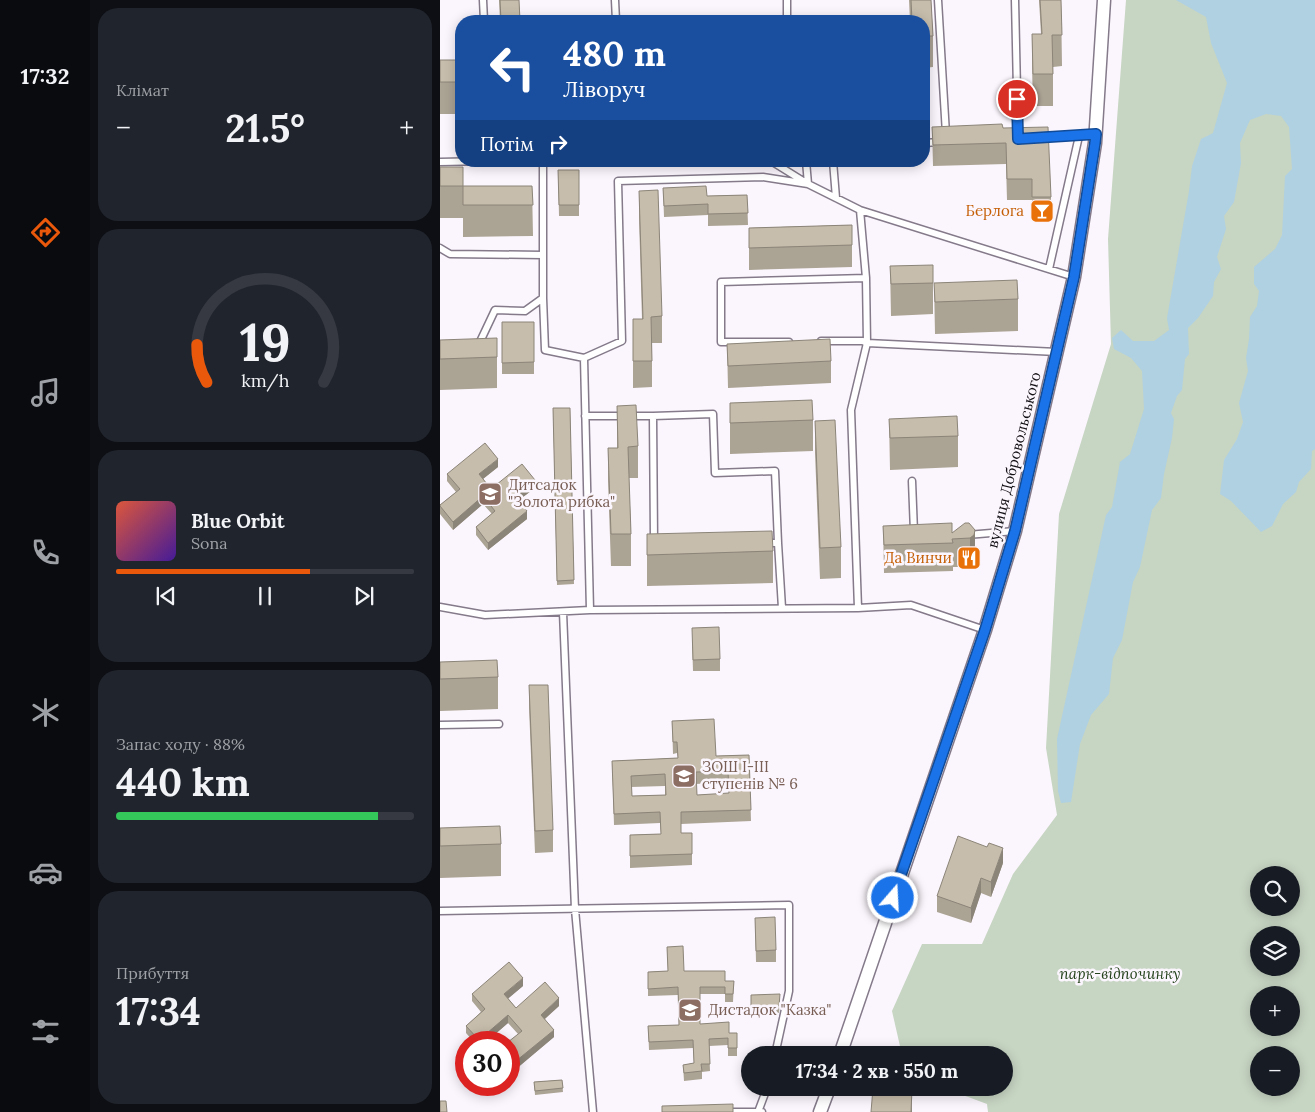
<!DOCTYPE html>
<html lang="uk">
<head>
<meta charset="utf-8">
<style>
  body { margin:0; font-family:Lora,serif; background:#20242c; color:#f1f3f6; height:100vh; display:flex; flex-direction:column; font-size:19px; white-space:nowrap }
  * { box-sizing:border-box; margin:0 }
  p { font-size:16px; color:#9ea1a6 }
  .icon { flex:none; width:28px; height:28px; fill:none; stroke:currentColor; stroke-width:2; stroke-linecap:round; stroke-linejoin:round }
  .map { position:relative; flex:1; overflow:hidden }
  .drawer { display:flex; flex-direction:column; gap:8px; padding:8px; background:#0d0f14; width:350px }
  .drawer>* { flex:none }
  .banner { position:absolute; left:15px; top:15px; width:475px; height:152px; border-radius:20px; box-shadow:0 2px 12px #0003; background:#1a4fa0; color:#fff; overflow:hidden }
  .fabs { position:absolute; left:810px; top:866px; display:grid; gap:10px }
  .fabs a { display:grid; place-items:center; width:50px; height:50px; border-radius:50%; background:#171b24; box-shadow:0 2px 12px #0003; font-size:25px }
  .speed { position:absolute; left:15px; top:1031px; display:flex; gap:10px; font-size:25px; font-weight:700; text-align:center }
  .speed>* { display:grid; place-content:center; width:65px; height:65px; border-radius:50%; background:#171b24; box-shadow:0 2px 12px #0003; line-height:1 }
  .speed .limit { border:8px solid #d22; background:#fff; color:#111 }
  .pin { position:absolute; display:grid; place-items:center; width:42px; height:42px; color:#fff; margin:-21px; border:2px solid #fff; border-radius:50%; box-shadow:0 1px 5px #0007 }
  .me { position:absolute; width:55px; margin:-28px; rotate:19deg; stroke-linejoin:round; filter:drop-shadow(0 0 4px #0008) }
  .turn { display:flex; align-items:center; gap:18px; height:105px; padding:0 25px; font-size:22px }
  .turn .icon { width:65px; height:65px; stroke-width:2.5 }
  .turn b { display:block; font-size:35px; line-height:42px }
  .then { display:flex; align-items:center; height:48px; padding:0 25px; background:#0003; gap:10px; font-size:19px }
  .big { font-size:38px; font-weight:800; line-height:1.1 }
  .drawer .widget { flex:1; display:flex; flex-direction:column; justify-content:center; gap:8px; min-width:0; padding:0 18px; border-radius:20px; background:#20242c }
  .drawer .dial { align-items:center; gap:0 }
  .dial svg { height:130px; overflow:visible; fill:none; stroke:#363941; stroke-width:7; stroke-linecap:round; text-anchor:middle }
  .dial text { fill:#f1f3f6; stroke:none }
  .song { display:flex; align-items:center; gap:15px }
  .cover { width:60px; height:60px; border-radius:8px; background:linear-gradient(135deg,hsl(10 70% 55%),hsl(260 70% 35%)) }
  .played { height:5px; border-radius:2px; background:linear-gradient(90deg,#ea580c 65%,#363941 65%) }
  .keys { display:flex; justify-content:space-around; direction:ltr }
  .heat { display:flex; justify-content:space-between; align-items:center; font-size:28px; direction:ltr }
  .charge { height:8px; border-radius:4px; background:linear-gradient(90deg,#34c759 88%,#363941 0) }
  .trip { position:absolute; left:301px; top:1046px; width:272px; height:50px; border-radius:25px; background:#171b24; box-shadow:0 2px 12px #0003; font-weight:800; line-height:50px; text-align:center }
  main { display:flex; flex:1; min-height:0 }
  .menu { display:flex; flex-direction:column; width:90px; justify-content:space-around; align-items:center; background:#090b0e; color:#9ea1a6 }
  .menu .icon { width:35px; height:35px }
  .menu .current { color:#ea580c }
  .menu b { font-size:22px; color:#f1f3f6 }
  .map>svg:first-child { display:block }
  .green { fill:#c7d5c3; fill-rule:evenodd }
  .water { fill:#b0d1e2 }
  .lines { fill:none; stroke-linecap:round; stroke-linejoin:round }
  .service-casing { stroke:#847a8a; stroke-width:9 }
  .minor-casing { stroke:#847a8a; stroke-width:15 }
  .service { stroke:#fff; stroke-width:6 }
  .minor { stroke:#fff; stroke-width:12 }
  .wall { fill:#aba394; fill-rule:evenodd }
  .shaded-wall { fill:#8b8478 }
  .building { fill:#c7bdac; stroke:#8b8478; fill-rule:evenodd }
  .route-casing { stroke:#114b97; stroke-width:12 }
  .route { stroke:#1a73e8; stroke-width:9 }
  .labels { text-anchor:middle; stroke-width:5; stroke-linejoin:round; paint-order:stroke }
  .food-label { font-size:15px; fill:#c56008; stroke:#fbf6fd; text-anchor:end }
  .street-label { font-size:15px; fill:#141116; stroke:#fbf6fd }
  .education-label { font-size:15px; fill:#785e54; stroke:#fbf6fd; text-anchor:start }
  .park-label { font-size:15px; font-style:italic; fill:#24421b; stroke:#fbf6fd }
</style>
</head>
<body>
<main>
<nav class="menu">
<b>17:32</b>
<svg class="icon current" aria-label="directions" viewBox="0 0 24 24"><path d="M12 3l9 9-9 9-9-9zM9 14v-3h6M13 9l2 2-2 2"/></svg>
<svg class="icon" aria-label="music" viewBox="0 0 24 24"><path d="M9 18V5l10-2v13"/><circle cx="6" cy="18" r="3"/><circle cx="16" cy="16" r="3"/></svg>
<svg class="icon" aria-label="phone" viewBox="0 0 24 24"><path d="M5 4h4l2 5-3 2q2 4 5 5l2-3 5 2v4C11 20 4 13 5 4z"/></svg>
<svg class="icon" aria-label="climate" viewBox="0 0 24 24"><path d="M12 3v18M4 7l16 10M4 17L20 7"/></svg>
<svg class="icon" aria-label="car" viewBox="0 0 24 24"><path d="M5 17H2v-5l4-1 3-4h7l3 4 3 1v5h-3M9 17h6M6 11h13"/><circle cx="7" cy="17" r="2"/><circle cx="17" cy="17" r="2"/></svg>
<svg class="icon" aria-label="filters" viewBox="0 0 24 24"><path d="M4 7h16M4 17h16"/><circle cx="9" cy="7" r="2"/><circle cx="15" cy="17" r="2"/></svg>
</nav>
<section class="drawer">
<div class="widget"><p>Клімат</p>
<div class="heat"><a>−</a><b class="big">21.5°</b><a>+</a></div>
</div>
<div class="widget dial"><svg viewBox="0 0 100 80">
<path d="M14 69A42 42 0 1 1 86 69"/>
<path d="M14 69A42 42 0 0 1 8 46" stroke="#ea580c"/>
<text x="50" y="56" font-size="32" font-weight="700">19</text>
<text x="50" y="72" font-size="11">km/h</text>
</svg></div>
<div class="widget">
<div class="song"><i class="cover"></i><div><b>Blue Orbit</b><p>Sona</p></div></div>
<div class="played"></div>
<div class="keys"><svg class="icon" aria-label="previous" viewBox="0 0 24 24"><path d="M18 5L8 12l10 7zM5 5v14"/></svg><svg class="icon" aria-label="pause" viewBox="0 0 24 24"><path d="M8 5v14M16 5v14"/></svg><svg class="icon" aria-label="next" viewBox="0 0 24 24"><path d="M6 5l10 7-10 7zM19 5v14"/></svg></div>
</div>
<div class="widget"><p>Запас ходу · 88%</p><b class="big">440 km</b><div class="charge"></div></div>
<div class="widget"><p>Прибуття</p><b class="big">17:34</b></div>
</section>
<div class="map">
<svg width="875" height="1112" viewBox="0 0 875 1112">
  <rect width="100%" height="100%" fill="#fbf6fd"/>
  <path class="green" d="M686 0H875V1112H548L547 1104 504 1088H565V1055H462L452 1011 482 944H542L573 874 617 815 606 748 619 514 671 344 668 239ZM819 875H851V908H819ZM819 935H851V968H819ZM819 995H851V1028H819ZM819 1055H851V1088H819Z"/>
  <path class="water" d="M736 0H875V449L872 451 871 469 859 482 856 492 843 504 832 526 821 532 791 501 780 494 784 460 797 439 803 422 799 403 808 371 806 358 809 339 810 317 817 306 819 291 814 284V267L835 249 842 235 845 176 852 169 849 127 841 116 826 114 810 120 800 143 801 163 794 202 784 216 786 229 777 257 781 269 774 282 773 296 758 318 748 328 749 354 745 359 742 390 737 396 731 413 734 419 732 438 724 474 721 498 712 510 700 567 693 582 682 640 673 658 669 694 651 715 640 744 631 802 621 803 618 791 617 739 666 515 672 507 680 462 690 454 704 409 702 371 691 358 674 349 672 338 681 330 693 341H714L729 330 727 318 749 191 752 166 761 139 773 133 787 83 771 43 766 17Z"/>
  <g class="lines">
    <g class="service-casing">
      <path id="service" d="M43 0 44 21
        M175 0 176 21
        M347 0V21
        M498 0 506 134
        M575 0 578 136
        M602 138 639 136
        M484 143 500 142
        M331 161 368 184 420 210 634 277
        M393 161 396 198
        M0 162 47 161
        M0 248 10 254 103 255
        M609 269 639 136 656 134
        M103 298 105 350 144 358 150 610
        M381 341H423L427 343 617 352
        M349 342H281V282L426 278 420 210
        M38 346 55 310 85 311 103 298V161
        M144 358 182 341 178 181 323 177 368 184 366 161
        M145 416H213L214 541
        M213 416 273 414 275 473 335 471 338 543
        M472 481 474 532
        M527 535 575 531
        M326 543H338L342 608
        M0 607 45 615 150 610 418 608 471 605 545 630
        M418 608 411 410 427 343 426 278
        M123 612 135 909 153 1112
        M0 725 59 724
        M0 911 349 905V991L335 1055
        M285 1112H322
        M318 1112 327 1088"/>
    </g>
    <g class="minor-casing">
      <path id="minor" d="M400 1055 545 630 575 531 634 277 655 143 664 0
        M380 1112 389 1088"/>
    </g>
    <use href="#service" class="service"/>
    <use href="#minor" class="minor"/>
  </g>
  <path class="wall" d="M59 0H79L80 21H60Z
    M469 0H491L493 36V67L484 68V21H470Z
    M599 0H621L622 66 613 67V106H593L592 66V34H601Z
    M0 60H21V114H0Z
    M492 127 563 128 611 197V218H592V200H567L566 164 493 166Z
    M0 167 23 186H92L93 236 23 237V218H0Z
    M118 170H139V216H119Z
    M223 188 267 196 307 195 308 225 268 226V215L224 217Z
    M199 191 222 316V343H212V387L193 388V319H202L199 217Z
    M412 225V267L309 270V228Z
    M450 266 493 283V314L451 316Z
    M494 283 578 299V331L495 334Z
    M62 322H94V374H62Z
    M0 340 57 357V388L0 390Z
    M287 344 391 361V383L288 388Z
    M290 403 373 420V451L290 454Z
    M177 406 198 446V478H189L191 534V566H171L168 480V448H177Z
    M113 408H130L134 584 117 585Z
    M449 419 518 436V467L450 470Z
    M375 421 401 547V578L380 579 375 453Z
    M58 467 43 479 51 489 95 488 79 500 87 519 48 550 36 535V527L52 514 43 504 13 530 0 514V505L16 492 7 481V474Z
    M529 523 535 558 534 563 530 567H513V571L444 573 443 526 512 533Z
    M207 534 333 551V583L207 586Z
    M252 640 280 659V671H253Z
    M0 662 58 677V709L0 711Z
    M89 685 113 830V852L95 853 89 707Z
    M232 721 276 756 309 755 311 821 241 824V833L252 854V865L190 868V835L221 834 220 823 174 825 172 761 238 758 237 753 233 754ZM288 782 289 794 257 795 256 784ZM225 786V795L192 796 191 787Z
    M0 828 61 844V876L0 878Z
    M563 863 551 897 541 893 531 923 497 912V896Z
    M315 918 336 950V962H316Z
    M227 947 244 971 285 981H294L293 1002H285V994H260V1024L289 1033H297V1056H288V1045L269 1046 270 1071 262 1072V1079L244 1081 243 1065 254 1063 253 1048 209 1050 208 1026 239 1025 238 995 208 996V972L228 971Z
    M83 986 68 998 76 1008 119 1006 105 1019 114 1037 76 1069 69 1060V1042L78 1034 68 1023 46 1042H34L26 1033V1026L41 1012 32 1001V994Z
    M311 995 340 1002 339 1013 311 1014Z
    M122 1080 123 1092 95 1095 94 1082Z"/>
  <path class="shaded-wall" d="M58 459V467L39 482V474Z
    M95 480V488L75 503V496Z
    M43 496V504L13 530V522Z
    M87 511V519L48 550V543Z
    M535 530V558L534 563 530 567V538Z
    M563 848V863L551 897V882Z
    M541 878V893L531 923V908Z
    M83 978V986L64 1002V994Z
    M119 998V1006L101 1022V1015Z
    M68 1015V1023L46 1042H39V1040Z
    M114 1030V1037L76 1069V1061Z
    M472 1089V1112H471Z"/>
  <path class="building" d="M60 0H79L80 21H61Z
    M471 0H491L493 36H484V21H472Z
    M600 0H621L622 35H612L613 74H593L592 34H602Z
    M0 60H21V82H0Z
    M562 124 563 128 608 127 611 197H592V179H567L566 143 493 145 492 127Z
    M0 167H23V186H0Z
    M118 170H139V205H119Z
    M23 186H92L93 205H23Z
    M266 186 267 196 307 195 308 213 268 214V204L224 206 223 188Z
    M218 190 222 316 211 317 212 361H193V319H203L199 191Z
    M412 225V245L309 248V228Z
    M493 265V283L451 284 450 266Z
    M577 280 578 299 495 302 494 283Z
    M62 322H94V362L62 363Z
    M57 338V357L0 359V340Z
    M390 339 391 361 288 366 287 344Z
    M372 400 373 420 290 423V403Z
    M196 405 198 446 188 447 191 534H171L168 448H178L177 406Z
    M113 408H130L134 580 117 581Z
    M517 416 518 436 450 438 449 419Z
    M395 420 401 547 380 548 375 421Z
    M45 443 58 459 39 474 51 489 82 464 95 480 75 496 87 511 48 543 36 527 55 511 43 496 13 522 0 506V505L20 489 7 474Z
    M512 523V533L525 523H529L535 530 534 535 530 538 512 539 513 543 444 545 443 526Z
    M332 531 333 551 207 555V534Z
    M279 627 280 659 253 660 252 628Z
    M57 660 58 677 0 679V662Z
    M89 685H108L113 830 95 831Z
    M274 719 276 756 309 755 311 810 241 812V833H252V854L190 856V835L221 834 220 812 174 814 172 761 238 758 237 742H233L232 721ZM288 771 289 793 257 795 256 772ZM225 774 226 795 192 796 191 776Z
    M60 826 61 844 0 846V828Z
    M518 836 547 847 549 843 563 848 551 882 541 878 531 908 497 896Z
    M335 917 336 950 316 951 315 918Z
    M243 946 244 971H285V981H294L293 994H285V987H260V1024L289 1022V1033H297V1048H288V1038L269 1039 270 1064H261L262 1071 244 1073 243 1065 254 1063 253 1040 209 1042 208 1026 239 1025 238 987 208 989V972L228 971 227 947Z
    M69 962 83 978 64 994 76 1008 105 982 119 998 101 1015 114 1030 76 1061 69 1053V1042H68L82 1031 68 1015 39 1040 26 1026 45 1009 32 994Z
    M340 994 339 1006H311V995Z
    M122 1080 123 1088 95 1091 94 1082Z
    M433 1088H453L472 1089 471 1112H431Z
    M0 1101H6L7 1112H0Z
    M293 1104V1112H222V1106Z"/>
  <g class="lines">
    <g class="route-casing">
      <path id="route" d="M453 898 545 630 575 531 634 277 655 143 656 134 578 139 577 99"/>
    </g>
    <use href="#route" class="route"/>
  </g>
  <defs>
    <g id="bar-square" transform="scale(1.25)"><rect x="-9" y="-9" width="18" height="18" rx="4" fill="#e8710a" stroke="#fbf6fd"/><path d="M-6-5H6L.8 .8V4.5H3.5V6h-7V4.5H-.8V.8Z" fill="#fff"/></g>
    <g id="school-square" transform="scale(1.25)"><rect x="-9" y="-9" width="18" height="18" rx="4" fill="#8d6e63" stroke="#fbf6fd"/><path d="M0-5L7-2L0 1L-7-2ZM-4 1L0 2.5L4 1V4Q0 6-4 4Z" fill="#fff"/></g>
    <g id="restaurant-square" transform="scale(1.25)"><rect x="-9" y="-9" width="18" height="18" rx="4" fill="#e8710a" stroke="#fbf6fd"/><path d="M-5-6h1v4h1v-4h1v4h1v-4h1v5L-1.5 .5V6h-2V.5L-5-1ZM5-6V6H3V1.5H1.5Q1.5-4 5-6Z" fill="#fff"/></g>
  </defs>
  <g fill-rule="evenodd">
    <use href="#bar-square" x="602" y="211"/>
    <use href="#school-square" x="50" y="494"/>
    <use href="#restaurant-square" x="529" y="558"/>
    <use href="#school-square" x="244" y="776"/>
    <use href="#school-square" x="250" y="1010"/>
  </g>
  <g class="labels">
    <g class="food-label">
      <text x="584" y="216">Берлога</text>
      <text x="512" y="563">Да Винчи</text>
    </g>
    <g class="street-label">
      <text transform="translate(574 460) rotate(-76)" y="5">вулиця Добровольського</text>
    </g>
    <g class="education-label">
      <text x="68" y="490">Дитсадок<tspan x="68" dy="17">"Золота рибка"</tspan></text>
      <text x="262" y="772">ЗОШ І-ІІІ<tspan x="262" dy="17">ступенів № 6</tspan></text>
      <text x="268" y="1015">Дистадок "Казка"</text>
    </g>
    <g class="park-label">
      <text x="680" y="979">парк-відпочинку</text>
    </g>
  </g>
</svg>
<div class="fabs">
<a><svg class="icon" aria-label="search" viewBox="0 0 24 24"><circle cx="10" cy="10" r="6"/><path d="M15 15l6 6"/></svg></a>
<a><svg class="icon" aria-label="layers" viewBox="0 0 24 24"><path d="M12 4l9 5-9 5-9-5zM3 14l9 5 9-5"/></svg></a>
<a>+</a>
<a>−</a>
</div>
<div class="speed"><div class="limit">30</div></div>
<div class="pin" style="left:577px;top:99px;background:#d93025"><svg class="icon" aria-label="arrive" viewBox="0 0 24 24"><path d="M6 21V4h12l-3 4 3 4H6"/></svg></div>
<svg class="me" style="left:453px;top:898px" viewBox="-20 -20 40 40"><circle r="17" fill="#1a73e8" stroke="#fff" stroke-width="3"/><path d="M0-11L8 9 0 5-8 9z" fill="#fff"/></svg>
<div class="trip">17:34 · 2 хв · 550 m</div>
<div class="banner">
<div class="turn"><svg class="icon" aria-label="left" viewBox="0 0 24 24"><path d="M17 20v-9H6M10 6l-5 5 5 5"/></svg><div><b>480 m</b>Ліворуч</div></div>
<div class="then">Потім<svg class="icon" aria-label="right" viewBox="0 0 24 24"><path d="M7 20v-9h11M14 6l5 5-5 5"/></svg></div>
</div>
</div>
</main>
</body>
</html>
